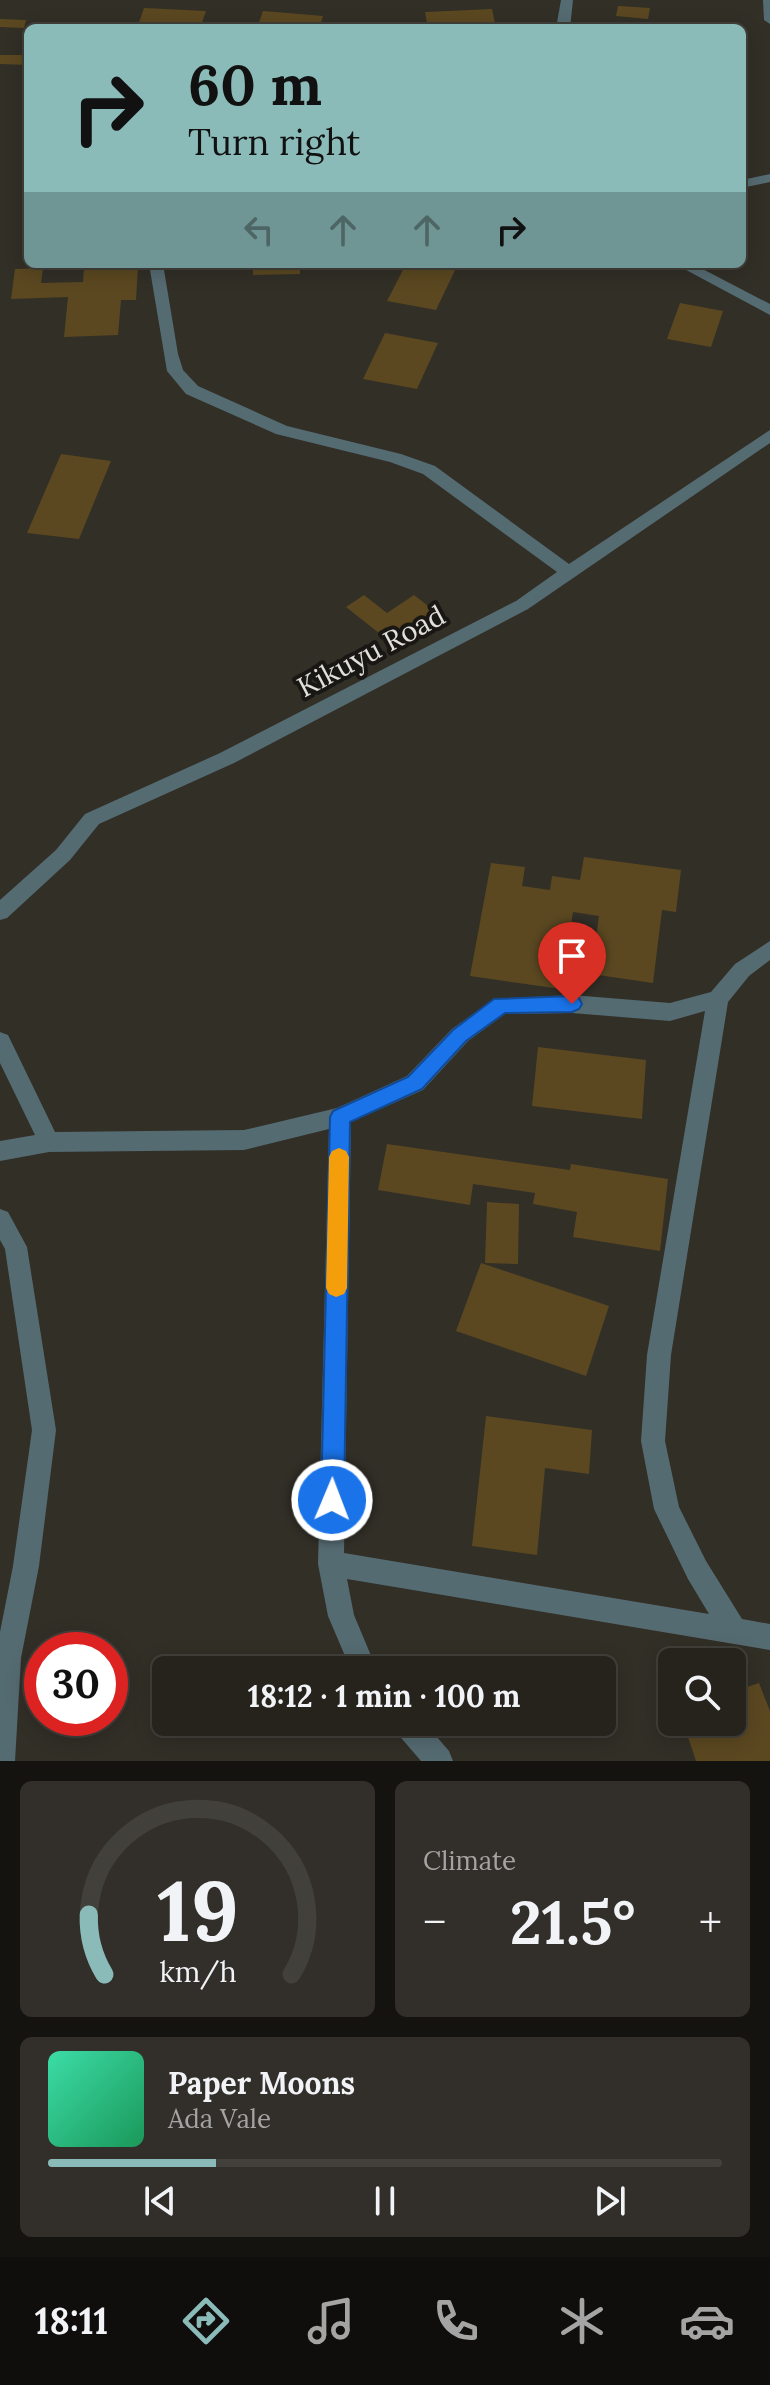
<!DOCTYPE html>
<html lang="en">
<head>
<meta charset="utf-8">
<style>
  body { margin:0; font-family:Lora,serif; background:#322f2a; color:#f1f3f6; height:100vh; display:flex; flex-direction:column; font-size:30px; white-space:nowrap }
  * { box-sizing:border-box; margin:0 }
  p { font-size:26px; color:#a4a4a4 }
  .icon { flex:none; width:44px; height:44px; fill:none; stroke:currentColor; stroke-width:2; stroke-linecap:round; stroke-linejoin:round }
  .map { position:relative; height:1761px; overflow:hidden }
  .drawer { display:flex; flex-direction:column; gap:20px; padding:20px; background:#151310; flex:1 }
  .drawer>* { flex:none }
  .guide { position:absolute; left:24px; top:24px; width:722px; height:244px; border-radius:12px; box-shadow:0 4px 20px #0003,0 0 0 2px #42403b; background:#8bbbb9; color:#111; overflow:hidden }
  .buttons { position:absolute; left:658px; top:1648px; display:grid; gap:16px }
  .buttons a { display:grid; place-items:center; width:88px; height:88px; border-radius:12px; background:#26231d; box-shadow:0 4px 20px #0003,0 0 0 2px #42403b; font-size:40px }
  .speed { position:absolute; left:24px; top:1632px; display:flex; gap:16px; font-size:40px; font-weight:700; text-align:center }
  .speed>* { display:grid; place-content:center; width:104px; height:104px; border-radius:50%; background:#26231d; box-shadow:0 4px 20px #0003,0 0 0 2px #42403b; line-height:1 }
  .speed .limit { border:12px solid #d22; background:#fff; color:#111 }
  .pin { position:absolute; display:grid; place-items:center; width:68px; height:68px; color:#fff; margin:-82px -34px; border-radius:50% 50% 50% 0; rotate:-45deg; box-shadow:0 0 8px #0007 }
  .pin .icon { rotate:45deg }
  .me { position:absolute; width:88px; margin:-44px; rotate:1deg; stroke-linejoin:round; filter:drop-shadow(0 0 6px #0008) }
  .turn { display:flex; align-items:center; gap:28px; height:168px; padding:0 32px; font-size:36px }
  .turn .icon { width:104px; height:104px; stroke-width:2.5 }
  .turn b { display:block; font-size:56px; line-height:68px }
  .lanes { display:flex; align-items:center; height:76px; padding:0 32px; background:#0003; justify-content:center; gap:40px; direction:ltr }
  .lanes .off { opacity:.35 }
  .big { font-size:60px; font-weight:700; line-height:1.1 }
  .drawer .card { flex:1; display:flex; flex-direction:column; justify-content:center; gap:12px; min-width:0; padding:0 28px; border-radius:12px; background:#322f2a }
  .drawer .dial { align-items:center; gap:0 }
  .dial svg { height:208px; overflow:visible; fill:none; stroke:#42403b; stroke-width:7; stroke-linecap:round; text-anchor:middle }
  .dial text { fill:#f1f3f6; stroke:none }
  .song { display:flex; align-items:center; gap:24px }
  .cover { width:96px; height:96px; border-radius:12px; background:linear-gradient(135deg,hsl(160 70% 55%),hsl(150 70% 35%)) }
  .played { height:8px; border-radius:4px; background:linear-gradient(90deg,#8bbbb9 25%,#42403b 25%) }
  .keys { display:flex; justify-content:space-around; direction:ltr }
  .heat { display:flex; justify-content:space-between; align-items:center; font-size:44px; direction:ltr }
  .drawer .tiles { flex:1; display:grid; gap:20px; grid-template-columns:1fr 1fr }
  .card:last-child { grid-column:span 2 }
  .trip { position:absolute; left:152px; top:1656px; width:464px; height:80px; border-radius:12px; background:#26231d; box-shadow:0 4px 20px #0003,0 0 0 2px #42403b; font-weight:700; line-height:80px; text-align:center }
  .tabs { display:flex; height:128px; justify-content:space-around; align-items:center; background:#0f0e0c; color:#a4a4a4 }
  .tabs .icon { width:56px; height:56px }
  .tabs .current { color:#8bbbb9 }
  .tabs b { font-size:36px; color:#f1f3f6 }
  .map>svg:first-child { display:block }
  .building { fill:#5b4821 }
  .lines { fill:none; stroke-linecap:round; stroke-linejoin:round }
  .minor { fill:#556b72; fill-rule:evenodd }
  .tertiary { fill:#556b72; fill-rule:evenodd }
  .route { fill:#1a73e8; stroke:#114b97; stroke-width:2 }
  .slow { fill:#f59e0b }
  .labels { text-anchor:middle; stroke-width:8; stroke-linejoin:round; paint-order:stroke }
  .street-label { font-size:28px; fill:#e2e0db; stroke:#191714 }
</style>
</head>
<body>
<div class="map">
<svg width="770" height="1761" viewBox="0 0 770 1761">
  <rect width="100%" height="100%" fill="#322f27"/>
  <path class="building" d="M618 6 650 8 648 19 616 16Z
    M144 8 206 11 200 28H137Z
    M492 9 496 28H428L425 12Z
    M263 11 323 16 320 26 280 23 278 28H257Z
    M0 19 26 20 24 28 0 27Z
    M0 55H28V65L0 64Z
    M253 264H300V274L253 275Z
    M406 264H458L436 310 387 301Z
    M138 267 136 300H121L118 335 64 337 68 297 11 299 15 269 43 268 41 283 83 282 84 268Z
    M680 303 723 311 711 347 667 339Z
    M385 333 438 343 417 389 363 379Z
    M61 454 111 461 79 539 27 533Z
    M364 595 387 613 414 595 436 612 389 641 346 607Z
    M584 857 681 870 676 912 662 910 653 983 591 974 599 916 573 912 561 989 470 976 491 863 525 867 522 886 550 890 552 876 580 880Z
    M538 1047 646 1060 642 1119 532 1106Z
    M387 1144 570 1170 571 1164 668 1179 660 1251 573 1237 577 1212 533 1204 535 1193 473 1184 470 1205 378 1190Z
    M487 1202 519 1204 518 1264 485 1263Z
    M481 1263 609 1306 586 1376 456 1331Z
    M486 1416 592 1430 589 1474 545 1468 537 1555 472 1546Z
    M759 1683 770 1711V1761H696L683 1722H732V1692Z"/>
  <g class="lines">
    <path class="minor" d="M561 0H573L570 28H556Z
      M763 0H770V24L764 20Z
      M770 174V182L742 188V180Z
      M149 264H163L178 354 183 370 198 386 287 426 401 454 435 466 569 564 770 430V443L528 609 234 763 99 824 70 860 7 918 0 920V900L56 850 85 814 220 753 516 601 557 572 423 474 390 462 276 434 186 394 167 371Z
      M675 264H693L770 304V315Z
      M770 941V960L749 976 728 1002 671 1355 665 1441 679 1507 706 1561 742 1619 770 1624V1650L347 1579 354 1615 377 1670H351L328 1616 318 1564 329 1129 244 1150 49 1152 0 1161V1141L35 1135 0 1063V1032L8 1035 55 1132 244 1130 337 1108 407 1076 452 1029 494 999 572 995 670 1003 711 992 735 964ZM705 1011 647 1355 641 1441 654 1509 688 1579 709 1614 344 1553 351 1122 423 1090 468 1041 505 1014 572 1013 670 1021Z
      M393 1722H424L449 1751 453 1761H421L396 1732Z"/>
    <path class="tertiary" d="M0 1209 8 1212 27 1247 56 1430 39 1566 21 1658 15 1761H0V1632L13 1566 32 1430 5 1249 0 1240Z"/>
  </g>
  <path class="route" d="M572 996 579 998 582 1004 579 1009 572 1012 505 1013 466 1041 422 1089 350 1122 344 1500 340 1508 332 1512 324 1508 321 1500 330 1117 333 1111 408 1077 453 1030 494 999Z"/>
  <path class="slow" d="M339 1148 346 1151 349 1157 347 1288 344 1294 336 1297 329 1294 326 1288 329 1157 332 1151Z"/>
  <g class="labels">
    <g class="street-label">
      <text transform="translate(371 651) rotate(-28)" y="10">Kikuyu Road</text>
    </g>
  </g>
</svg>
<div class="buttons">
<a><svg class="icon" aria-label="search" viewBox="0 0 24 24"><circle cx="10" cy="10" r="6"/><path d="M15 15l6 6"/></svg></a>
</div>
<div class="speed"><div class="limit">30</div></div>
<div class="pin" style="left:572px;top:1004px;background:#d93025"><svg class="icon" aria-label="arrive" viewBox="0 0 24 24"><path d="M6 21V4h12l-3 4 3 4H6"/></svg></div>
<svg class="me" style="left:332px;top:1500px" viewBox="-20 -20 40 40"><circle r="17" fill="#1a73e8" stroke="#fff" stroke-width="3"/><path d="M0-11L8 9 0 5-8 9z" fill="#fff"/></svg>
<div class="trip">18:12 · 1 min · 100 m</div>
<div class="guide">
<div class="turn"><svg class="icon" aria-label="right" viewBox="0 0 24 24"><path d="M7 20v-9h11M14 6l5 5-5 5"/></svg><div><b>60 m</b>Turn right</div></div>
<div class="lanes"><svg class="icon off" aria-label="left" viewBox="0 0 24 24"><path d="M17 20v-9H6M10 6l-5 5 5 5"/></svg><svg class="icon off" aria-label="ahead" viewBox="0 0 24 24"><path d="M12 20V5M6 11l6-6 6 6"/></svg><svg class="icon off" aria-label="ahead" viewBox="0 0 24 24"><path d="M12 20V5M6 11l6-6 6 6"/></svg><svg class="icon" aria-label="right" viewBox="0 0 24 24"><path d="M7 20v-9h11M14 6l5 5-5 5"/></svg></div>
</div>
</div>
<section class="drawer">
<div class="tiles">
<div class="card dial"><svg viewBox="0 0 100 80">
<path d="M14 69A42 42 0 1 1 86 69"/>
<path d="M14 69A42 42 0 0 1 8 46" stroke="#8bbbb9"/>
<text x="50" y="56" font-size="32" font-weight="700">19</text>
<text x="50" y="72" font-size="11">km/h</text>
</svg></div>
<div class="card"><p>Climate</p>
<div class="heat"><a>−</a><b class="big">21.5°</b><a>+</a></div>
</div>
<div class="card">
<div class="song"><i class="cover"></i><div><b>Paper Moons</b><p>Ada Vale</p></div></div>
<div class="played"></div>
<div class="keys"><svg class="icon" aria-label="previous" viewBox="0 0 24 24"><path d="M18 5L8 12l10 7zM5 5v14"/></svg><svg class="icon" aria-label="pause" viewBox="0 0 24 24"><path d="M8 5v14M16 5v14"/></svg><svg class="icon" aria-label="next" viewBox="0 0 24 24"><path d="M6 5l10 7-10 7zM19 5v14"/></svg></div>
</div>
</div>
</section>
<nav class="tabs">
<b>18:11</b>
<svg class="icon current" aria-label="directions" viewBox="0 0 24 24"><path d="M12 3l9 9-9 9-9-9zM9 14v-3h6M13 9l2 2-2 2"/></svg>
<svg class="icon" aria-label="music" viewBox="0 0 24 24"><path d="M9 18V5l10-2v13"/><circle cx="6" cy="18" r="3"/><circle cx="16" cy="16" r="3"/></svg>
<svg class="icon" aria-label="phone" viewBox="0 0 24 24"><path d="M5 4h4l2 5-3 2q2 4 5 5l2-3 5 2v4C11 20 4 13 5 4z"/></svg>
<svg class="icon" aria-label="climate" viewBox="0 0 24 24"><path d="M12 3v18M4 7l16 10M4 17L20 7"/></svg>
<svg class="icon" aria-label="car" viewBox="0 0 24 24"><path d="M5 17H2v-5l4-1 3-4h7l3 4 3 1v5h-3M9 17h6M6 11h13"/><circle cx="7" cy="17" r="2"/><circle cx="17" cy="17" r="2"/></svg>
</nav>
</body>
</html>
